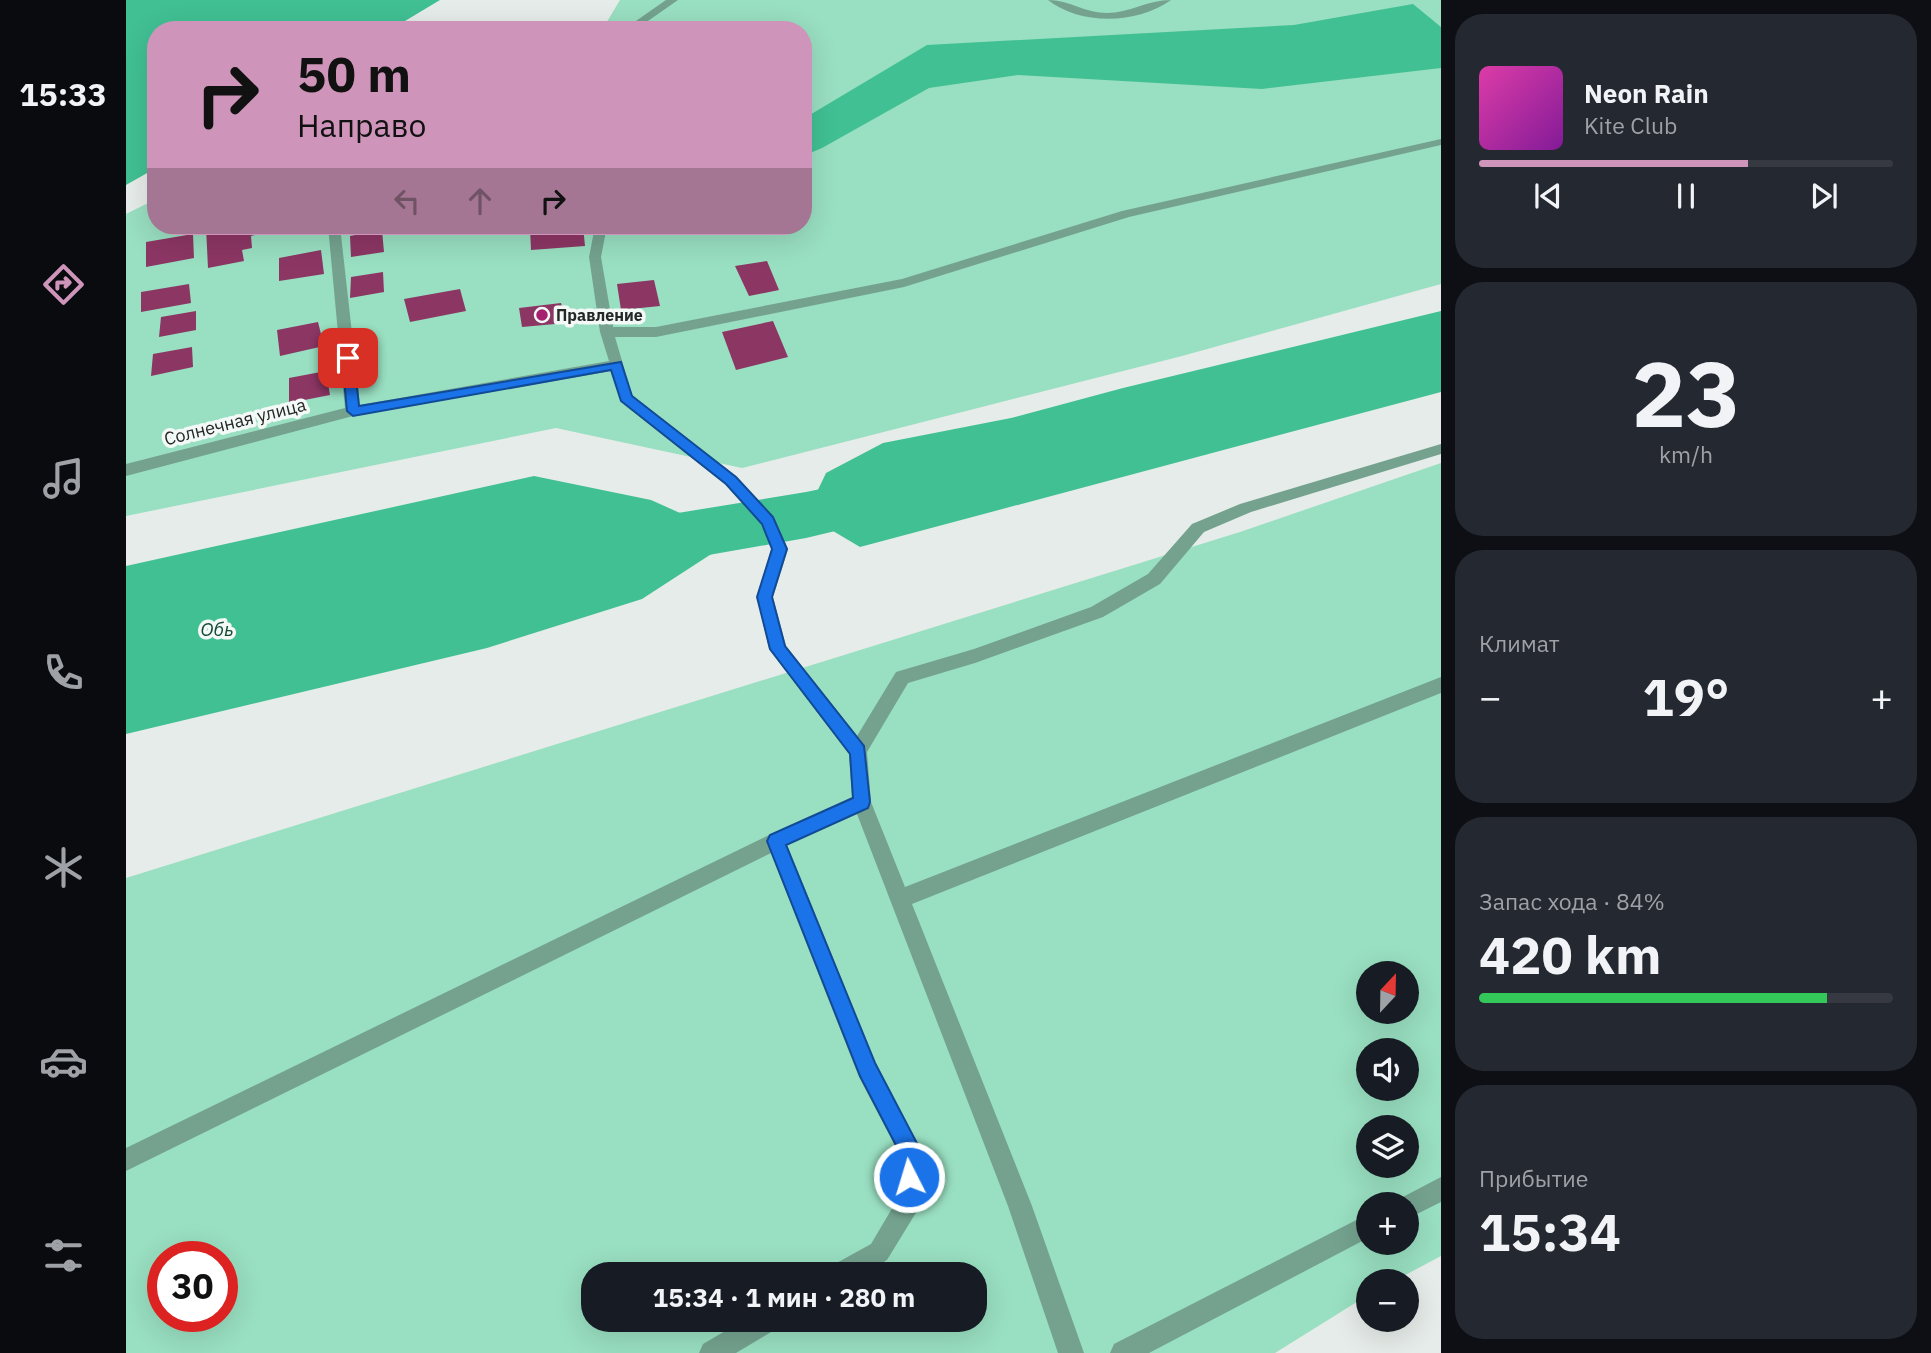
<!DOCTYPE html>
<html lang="ru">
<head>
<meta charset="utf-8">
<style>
  body { margin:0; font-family:"IBM Plex Sans",sans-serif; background:#242831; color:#f1f3f6; height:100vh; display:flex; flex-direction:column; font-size:26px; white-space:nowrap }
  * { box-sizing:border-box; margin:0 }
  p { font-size:23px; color:#9ea1a6 }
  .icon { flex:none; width:38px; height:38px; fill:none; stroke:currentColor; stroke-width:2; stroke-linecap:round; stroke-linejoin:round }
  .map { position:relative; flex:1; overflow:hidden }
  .panel { display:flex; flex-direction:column; gap:14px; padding:14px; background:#0d0f14; width:490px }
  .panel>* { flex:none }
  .hud { position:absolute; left:21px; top:21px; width:665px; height:214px; border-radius:28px; box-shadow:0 7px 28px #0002; background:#cf94b9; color:#111; overflow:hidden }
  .needle { width:46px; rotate:22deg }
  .controls { position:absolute; left:1230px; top:961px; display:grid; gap:14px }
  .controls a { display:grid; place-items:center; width:63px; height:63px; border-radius:50%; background:#171b24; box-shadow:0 7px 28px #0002; font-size:35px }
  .speed { position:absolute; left:21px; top:1241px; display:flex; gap:14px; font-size:35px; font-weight:700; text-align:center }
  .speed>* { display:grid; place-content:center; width:91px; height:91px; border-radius:50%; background:#171b24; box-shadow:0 7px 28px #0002; line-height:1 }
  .speed .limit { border:10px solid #d22; background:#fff; color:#111 }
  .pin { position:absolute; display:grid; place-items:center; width:60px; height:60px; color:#fff; margin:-30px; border-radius:14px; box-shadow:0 4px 10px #0006 }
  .me { position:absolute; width:77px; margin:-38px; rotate:355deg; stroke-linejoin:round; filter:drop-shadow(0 0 5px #0008) }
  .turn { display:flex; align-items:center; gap:24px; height:147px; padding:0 35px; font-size:32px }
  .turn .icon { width:91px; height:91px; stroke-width:2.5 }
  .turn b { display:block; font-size:49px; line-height:60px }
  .lanes { display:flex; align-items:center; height:66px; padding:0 35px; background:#0003; justify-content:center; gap:35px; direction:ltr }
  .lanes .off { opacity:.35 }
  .big { font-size:52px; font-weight:800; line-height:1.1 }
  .panel .widget { flex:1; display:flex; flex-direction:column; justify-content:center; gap:10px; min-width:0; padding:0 24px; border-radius:28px; background:#242831 }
  .panel .dial { align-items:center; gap:0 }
  .dial b { font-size:91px; line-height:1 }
  .song { display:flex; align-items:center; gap:21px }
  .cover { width:84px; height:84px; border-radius:10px; background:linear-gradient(135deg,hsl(320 70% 55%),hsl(290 70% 35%)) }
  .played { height:7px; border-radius:4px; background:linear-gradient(90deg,#cf94b9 65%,#363941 65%) }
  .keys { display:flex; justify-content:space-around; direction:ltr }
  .heat { display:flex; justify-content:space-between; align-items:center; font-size:38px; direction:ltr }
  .charge { height:10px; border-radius:5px; background:linear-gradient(90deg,#34c759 84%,#363941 0) }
  .trip { position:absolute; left:455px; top:1262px; width:406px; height:70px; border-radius:28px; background:#171b24; box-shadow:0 7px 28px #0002; font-weight:800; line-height:70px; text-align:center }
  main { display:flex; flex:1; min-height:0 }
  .tabs { display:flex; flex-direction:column; width:126px; justify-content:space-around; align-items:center; background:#090b0e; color:#9ea1a6 }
  .tabs .icon { width:49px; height:49px }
  .tabs .active { color:#cf94b9 }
  .tabs b { font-size:32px; color:#f1f3f6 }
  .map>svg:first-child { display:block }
  .green { fill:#99dfc1; fill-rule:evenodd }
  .water { fill:#41c094 }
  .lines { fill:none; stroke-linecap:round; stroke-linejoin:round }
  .river { fill:#41c094; fill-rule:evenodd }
  .building { fill:#8c3664 }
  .minor { fill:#74a28f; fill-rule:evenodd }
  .route { fill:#1a73e8; stroke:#114b97; stroke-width:2 }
  .poi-dot { fill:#a5216f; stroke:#f3f9f6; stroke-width:2.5 }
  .labels { text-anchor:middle; stroke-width:7; stroke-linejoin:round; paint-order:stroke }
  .far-poi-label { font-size:16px; font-weight:bold; fill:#262827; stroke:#f3f9f6; text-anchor:start }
  .street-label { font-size:18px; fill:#262827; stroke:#f3f9f6 }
  .water-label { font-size:19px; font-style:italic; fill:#144836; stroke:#f3f9f6 }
</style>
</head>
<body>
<main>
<nav class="tabs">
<b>15:33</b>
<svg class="icon active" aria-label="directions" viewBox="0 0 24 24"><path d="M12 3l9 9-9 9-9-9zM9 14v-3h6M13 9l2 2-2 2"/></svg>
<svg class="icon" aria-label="music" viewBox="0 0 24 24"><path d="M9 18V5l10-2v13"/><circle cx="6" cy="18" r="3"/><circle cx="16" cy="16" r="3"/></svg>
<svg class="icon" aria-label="phone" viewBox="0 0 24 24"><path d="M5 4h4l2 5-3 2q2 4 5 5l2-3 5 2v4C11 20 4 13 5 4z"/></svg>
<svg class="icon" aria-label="climate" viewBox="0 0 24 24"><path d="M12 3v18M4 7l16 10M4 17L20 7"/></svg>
<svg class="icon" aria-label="car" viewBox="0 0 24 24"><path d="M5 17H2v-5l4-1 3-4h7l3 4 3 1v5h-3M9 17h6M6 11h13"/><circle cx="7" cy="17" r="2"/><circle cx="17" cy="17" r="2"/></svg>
<svg class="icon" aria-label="filters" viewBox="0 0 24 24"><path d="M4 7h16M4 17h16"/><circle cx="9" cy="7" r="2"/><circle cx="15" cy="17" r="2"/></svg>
</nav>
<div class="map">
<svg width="1315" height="1353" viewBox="0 0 1315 1353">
  <rect width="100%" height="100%" fill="#e6ece9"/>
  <path class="green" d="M494 0H1315V284L1056 356 616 468 430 428 0 516V214L30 199V226H677V30H476Z
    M1315 463V1256L1268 1281H1242V1295L1149 1353H0V878L1114 532ZM1242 973H1281V1012H1242ZM1242 1050H1281V1088H1242ZM1242 1127H1281V1166H1242ZM1242 1204H1281V1242H1242ZM37 1256H96V1316H37ZM467 1274H849V1320H467Z"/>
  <path class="water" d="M0 0H314L264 30H30V168L0 185Z
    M1287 4 1315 27V68L1136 89 892 75 803 88 696 148 677 156V119L801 45 1168 25Z
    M1315 311V392L734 547 680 515 700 473 757 443 885 418 997 388Z
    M408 476 525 500 610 538 516 599 361 648 0 734V566Z"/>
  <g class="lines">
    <path class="river" d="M768 474 789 480 797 496 789 512 680 538 503 569 481 562 473 545 481 528 503 521 680 492Z"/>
  </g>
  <path class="building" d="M88 226H132L133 234 125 236 126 248 116 250 118 261 82 268 80 227Z
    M427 226H457L459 246 405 250 404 228Z
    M256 230 258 252 225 257 224 236Z
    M67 234 68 258 20 267V242Z
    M195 250 198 274 153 281V258Z
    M641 261 653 290 623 296 609 266Z
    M257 272 258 292 224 298 225 277Z
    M528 280 534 306 495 310 491 284Z
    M63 284 65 303 15 312V292Z
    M334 289 340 311 284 322 278 299Z
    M435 303 440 323 396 327 393 308Z
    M70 311V330L33 337 35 317Z
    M647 321 662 357 610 370 596 332Z
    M192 322 198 346 154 356 151 330Z
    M66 347 67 367 25 376 27 354Z
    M200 371 204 395 163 403V378Z"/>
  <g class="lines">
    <path class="minor" d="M540 0H552L509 30H497Z
      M922 0C943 0 959 13 981 13 1003 13 1022 0 1045 0 1012 24 955 26 922 0Z
      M1315 139V145L1003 217 778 287 530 337H489L506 395 610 477 648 517 662 549 647 597 660 646 731 736 770 672 848 649 965 607 1022 574 1066 524 1114 504 1315 444V454L1125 512 1078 532 1034 584 977 617 849 663 782 683 741 752 745 802 779 887 1315 677V693L786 904 906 1206 958 1353H932L882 1206 731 814 661 845 749 1062 795 1151V1203L791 1211 761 1260 739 1274H704L707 1265 745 1244 771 1200 773 1153 733 1077 645 853 0 1171V1148L643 835 726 797 723 754 643 649 631 597 646 549 636 524 600 485 495 402 485 371 227 416 0 476V464L219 408 202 226H214L234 405 483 361 474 332 463 257 469 226H481L475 257 487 327H530L776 279 996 211Z
      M1315 1177V1202L1281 1219V1204H1271L1273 1199Z
      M1242 1214V1238L1023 1353H984L988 1344Z
      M618 1320H653L650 1329 610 1353H573L577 1344Z"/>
  </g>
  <path class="route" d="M222 354 228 358 233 406 495 362 506 396 610 477 647 517 661 549 646 597 659 646 738 746 744 802 742 808 660 845 749 1063 795 1151 794 1177 791 1185 783 1188 776 1185 773 1177 774 1153 734 1076 641 841 644 835 727 798 724 754 644 649 631 597 646 549 636 524 600 484 495 401 485 370 227 416 221 411 216 358Z"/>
  <circle class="poi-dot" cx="416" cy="315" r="7"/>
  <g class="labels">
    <g class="far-poi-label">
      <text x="430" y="321">Правление</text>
    </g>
    <g class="street-label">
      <text transform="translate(109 422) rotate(-14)" y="6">Солнечная улица</text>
    </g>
    <g class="water-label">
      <text x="91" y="636">Обь</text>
    </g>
  </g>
</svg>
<div class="controls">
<a><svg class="needle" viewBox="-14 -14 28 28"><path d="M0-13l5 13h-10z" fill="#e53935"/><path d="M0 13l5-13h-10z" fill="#9ea1a6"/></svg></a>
<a><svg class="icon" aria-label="sound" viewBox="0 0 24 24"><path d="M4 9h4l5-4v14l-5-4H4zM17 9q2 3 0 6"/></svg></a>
<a><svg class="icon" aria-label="layers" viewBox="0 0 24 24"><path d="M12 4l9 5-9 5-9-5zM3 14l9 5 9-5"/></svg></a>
<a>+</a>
<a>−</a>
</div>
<div class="speed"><div class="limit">30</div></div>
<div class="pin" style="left:222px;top:358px;background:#d93025"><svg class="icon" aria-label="arrive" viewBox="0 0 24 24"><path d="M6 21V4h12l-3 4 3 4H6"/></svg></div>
<svg class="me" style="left:783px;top:1177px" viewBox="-20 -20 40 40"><circle r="17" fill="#1a73e8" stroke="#fff" stroke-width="3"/><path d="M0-11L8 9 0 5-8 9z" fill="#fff"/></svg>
<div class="trip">15:34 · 1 мин · 280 m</div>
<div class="hud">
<div class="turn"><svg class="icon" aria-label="right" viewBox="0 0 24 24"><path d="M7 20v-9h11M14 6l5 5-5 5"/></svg><div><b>50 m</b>Направо</div></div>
<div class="lanes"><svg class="icon off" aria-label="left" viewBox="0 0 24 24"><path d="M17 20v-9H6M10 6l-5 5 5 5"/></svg><svg class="icon off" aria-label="ahead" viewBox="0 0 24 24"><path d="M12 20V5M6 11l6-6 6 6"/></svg><svg class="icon" aria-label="right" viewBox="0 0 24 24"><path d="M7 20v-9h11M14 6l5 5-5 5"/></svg></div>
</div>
</div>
<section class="panel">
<div class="widget">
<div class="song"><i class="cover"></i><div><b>Neon Rain</b><p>Kite Club</p></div></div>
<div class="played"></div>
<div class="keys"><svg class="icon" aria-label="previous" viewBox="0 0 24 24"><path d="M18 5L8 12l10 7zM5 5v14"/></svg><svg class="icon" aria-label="pause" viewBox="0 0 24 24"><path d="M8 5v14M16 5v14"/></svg><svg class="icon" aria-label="next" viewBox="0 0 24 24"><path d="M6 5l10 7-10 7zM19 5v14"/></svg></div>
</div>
<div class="widget dial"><b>23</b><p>km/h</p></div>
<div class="widget"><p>Климат</p>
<div class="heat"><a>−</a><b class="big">19°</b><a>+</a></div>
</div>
<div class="widget"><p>Запас хода · 84%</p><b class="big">420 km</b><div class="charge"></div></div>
<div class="widget"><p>Прибытие</p><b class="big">15:34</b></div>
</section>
</main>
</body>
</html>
